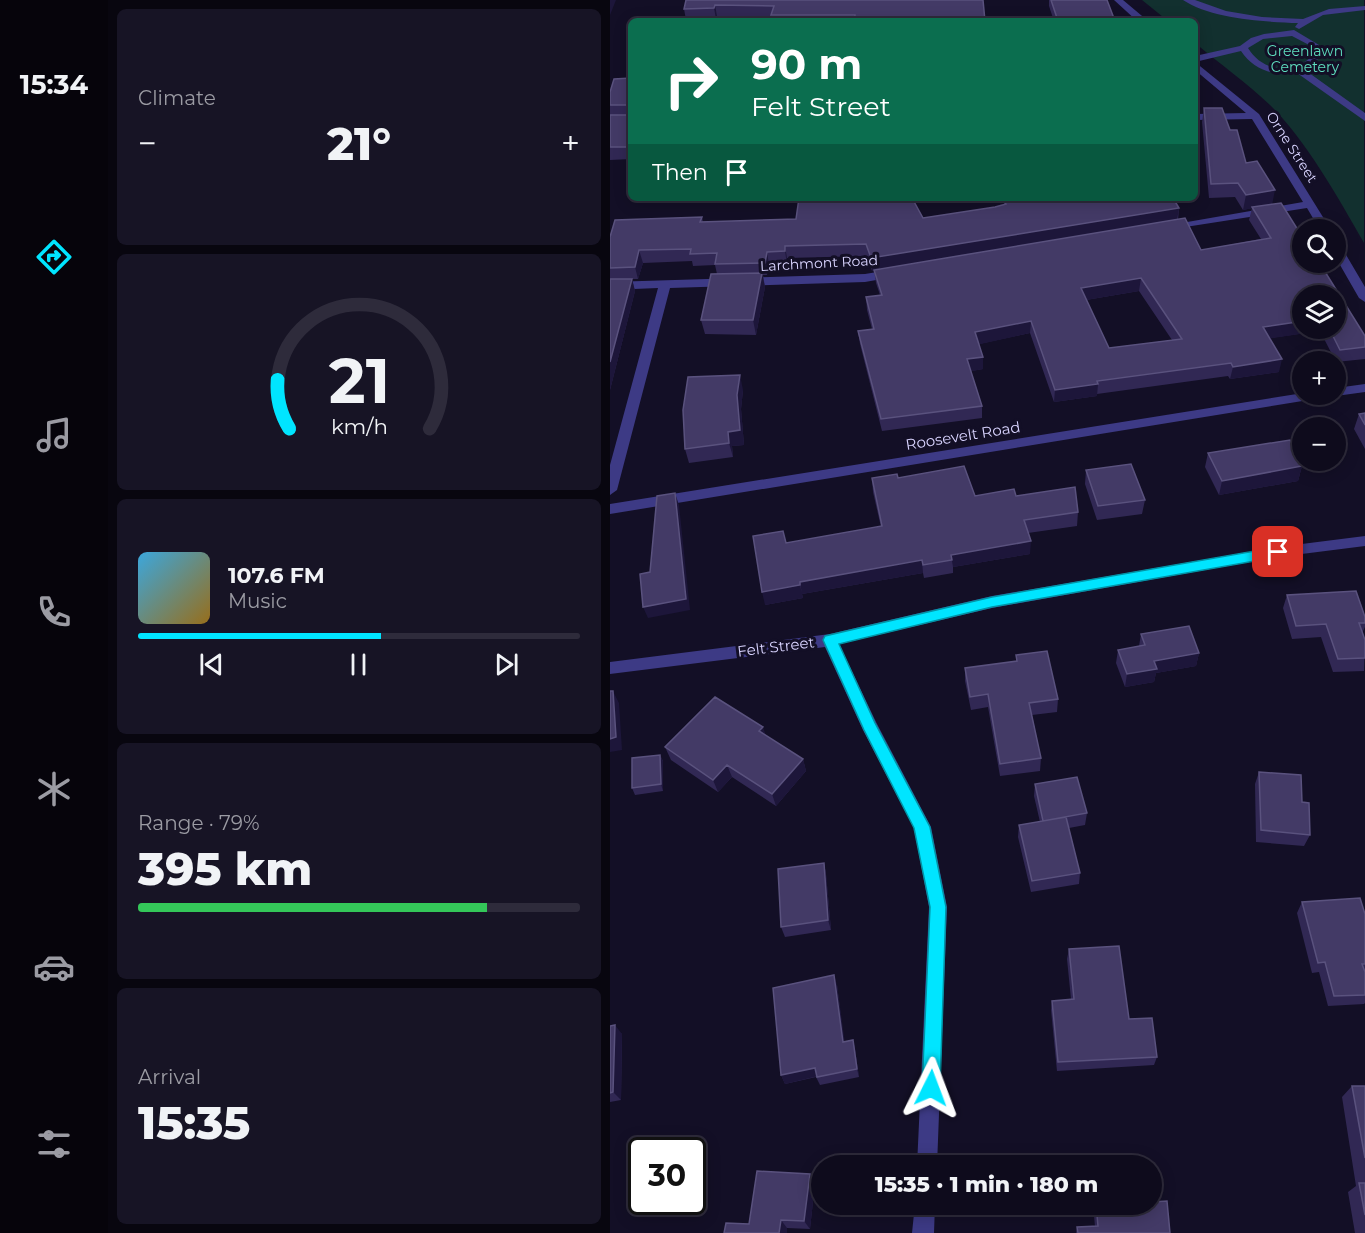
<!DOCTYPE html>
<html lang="en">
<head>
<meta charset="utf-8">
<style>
  body { margin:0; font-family:Montserrat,sans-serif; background:#171425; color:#f1f3f6; height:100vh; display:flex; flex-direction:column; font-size:22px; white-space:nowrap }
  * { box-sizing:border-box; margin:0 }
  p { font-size:20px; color:#9b9ba3 }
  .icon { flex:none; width:33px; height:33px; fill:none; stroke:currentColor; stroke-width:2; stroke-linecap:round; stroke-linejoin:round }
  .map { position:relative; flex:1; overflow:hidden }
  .details { display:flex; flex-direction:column; gap:9px; padding:9px; background:#08060f; width:502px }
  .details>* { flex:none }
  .banner { position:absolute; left:18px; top:18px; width:570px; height:183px; border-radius:9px; box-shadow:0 3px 15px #0003,0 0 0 2px #2e2b3b; background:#0b6e4f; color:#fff; overflow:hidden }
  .controls { position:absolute; left:682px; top:219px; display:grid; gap:12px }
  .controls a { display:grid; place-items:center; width:54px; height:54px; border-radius:50%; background:#0e0b1c; box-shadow:0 3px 15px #0003,0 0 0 2px #2e2b3b; font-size:30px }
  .speed { position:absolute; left:18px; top:1137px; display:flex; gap:12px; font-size:30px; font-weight:700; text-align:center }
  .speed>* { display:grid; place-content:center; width:78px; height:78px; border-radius:50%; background:#0e0b1c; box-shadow:0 3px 15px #0003,0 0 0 2px #2e2b3b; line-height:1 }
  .speed .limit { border:3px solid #111; border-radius:9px; background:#fff; color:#111 }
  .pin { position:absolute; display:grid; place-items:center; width:51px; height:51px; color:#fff; margin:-26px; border-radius:12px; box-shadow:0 3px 9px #0006 }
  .me { position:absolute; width:66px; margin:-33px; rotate:3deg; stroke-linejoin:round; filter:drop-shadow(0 0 4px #0008) }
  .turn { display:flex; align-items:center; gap:21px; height:126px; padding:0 24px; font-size:27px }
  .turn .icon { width:78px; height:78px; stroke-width:2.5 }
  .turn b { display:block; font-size:42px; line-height:51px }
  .then { display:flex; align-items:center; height:57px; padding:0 24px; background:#0003; gap:12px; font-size:22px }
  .big { font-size:45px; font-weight:800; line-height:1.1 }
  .details .widget { flex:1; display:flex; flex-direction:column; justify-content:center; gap:9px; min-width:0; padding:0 21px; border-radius:9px; background:#171425 }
  .details .dial { align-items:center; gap:0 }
  .dial svg { height:156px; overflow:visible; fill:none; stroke:#2e2b3b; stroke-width:7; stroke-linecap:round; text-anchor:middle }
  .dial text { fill:#f1f3f6; stroke:none }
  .song { display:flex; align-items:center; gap:18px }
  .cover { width:72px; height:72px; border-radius:9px; background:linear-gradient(135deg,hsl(200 70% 55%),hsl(40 70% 35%)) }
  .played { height:6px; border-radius:3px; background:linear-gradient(90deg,#00e5ff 55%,#2e2b3b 55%) }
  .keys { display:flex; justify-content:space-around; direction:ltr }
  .heat { display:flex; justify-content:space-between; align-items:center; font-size:33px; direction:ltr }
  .charge { height:9px; border-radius:4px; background:linear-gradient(90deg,#34c759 79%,#2e2b3b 0) }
  .trip { position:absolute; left:201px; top:1155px; width:351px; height:60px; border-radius:30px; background:#0e0b1c; box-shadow:0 3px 15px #0003,0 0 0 2px #2e2b3b; font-weight:800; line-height:60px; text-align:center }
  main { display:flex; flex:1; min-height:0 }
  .tab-bar { display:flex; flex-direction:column; width:108px; justify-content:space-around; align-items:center; background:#06040b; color:#9b9ba3 }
  .tab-bar .icon { width:42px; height:42px }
  .tab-bar .selected { color:#00e5ff }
  .tab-bar b { font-size:27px; color:#f1f3f6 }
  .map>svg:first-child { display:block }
  .green { fill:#12302f }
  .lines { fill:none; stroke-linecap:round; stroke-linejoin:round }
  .lane { fill:#3d3a85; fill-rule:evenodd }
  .street { fill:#3d3a85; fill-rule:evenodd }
  .wall { fill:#312854; fill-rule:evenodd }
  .shaded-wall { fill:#1d163a }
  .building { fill:#433a66; stroke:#5a527e; stroke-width:1.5; fill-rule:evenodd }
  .route { fill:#00e5ff; stroke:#0095a6; stroke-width:1.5 }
  .labels { text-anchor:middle; stroke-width:6; stroke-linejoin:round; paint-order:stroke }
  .far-park-label { font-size:14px; fill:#5fe0c0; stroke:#130f26 }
  .far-street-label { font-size:14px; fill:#d9d4ff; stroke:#130f26 }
  .street-label { font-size:15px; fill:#d9d4ff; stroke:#130f26 }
</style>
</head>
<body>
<main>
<nav class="tab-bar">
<b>15:34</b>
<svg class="icon selected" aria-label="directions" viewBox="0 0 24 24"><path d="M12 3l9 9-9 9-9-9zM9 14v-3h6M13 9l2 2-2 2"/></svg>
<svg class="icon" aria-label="music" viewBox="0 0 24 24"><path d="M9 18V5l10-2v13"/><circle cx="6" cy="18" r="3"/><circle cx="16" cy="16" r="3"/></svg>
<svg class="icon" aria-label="phone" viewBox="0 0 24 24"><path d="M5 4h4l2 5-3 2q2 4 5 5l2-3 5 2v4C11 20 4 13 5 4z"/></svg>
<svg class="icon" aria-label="climate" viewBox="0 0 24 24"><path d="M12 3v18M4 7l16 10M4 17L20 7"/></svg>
<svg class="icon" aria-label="car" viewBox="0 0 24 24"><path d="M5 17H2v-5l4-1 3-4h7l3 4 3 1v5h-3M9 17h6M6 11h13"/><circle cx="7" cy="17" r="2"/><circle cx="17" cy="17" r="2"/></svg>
<svg class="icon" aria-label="filters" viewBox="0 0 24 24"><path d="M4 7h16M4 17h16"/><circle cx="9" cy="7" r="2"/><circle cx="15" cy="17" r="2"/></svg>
</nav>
<section class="details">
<div class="widget"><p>Climate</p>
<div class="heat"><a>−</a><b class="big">21°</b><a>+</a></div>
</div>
<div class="widget dial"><svg viewBox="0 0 100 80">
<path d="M14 69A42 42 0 1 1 86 69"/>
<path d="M14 69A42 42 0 0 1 8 44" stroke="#00e5ff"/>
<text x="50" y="56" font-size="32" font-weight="700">21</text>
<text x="50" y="72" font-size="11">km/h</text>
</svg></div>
<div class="widget">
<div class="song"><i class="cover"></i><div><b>107.6 FM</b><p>Music</p></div></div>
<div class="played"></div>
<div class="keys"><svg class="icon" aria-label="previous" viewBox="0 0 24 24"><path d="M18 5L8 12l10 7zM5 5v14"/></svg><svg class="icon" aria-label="pause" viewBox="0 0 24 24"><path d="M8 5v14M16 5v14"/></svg><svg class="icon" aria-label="next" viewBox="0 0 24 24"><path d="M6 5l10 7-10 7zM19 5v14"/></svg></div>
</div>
<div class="widget"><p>Range · 79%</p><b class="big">395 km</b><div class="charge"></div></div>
<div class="widget"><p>Arrival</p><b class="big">15:35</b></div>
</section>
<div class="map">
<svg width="755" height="1233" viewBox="0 0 755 1233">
  <rect width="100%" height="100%" fill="#130f26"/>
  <path class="green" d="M532 0H754V243C729 199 696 140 660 105 637 83 610 64 585 43V21H558Z"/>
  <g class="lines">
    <path class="lane" d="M573 0H585L616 11 652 17 693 19 719 9 755 6V10L713 15 689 29 685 27 688 23C655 22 601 19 573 0Z
      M684 30 709 45 708 59 695 70 755 113V121L687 73C666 77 643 70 631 51L585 62V56L630 46 641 38 654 34ZM682 36 701 46 700 58C680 75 652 71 638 48L653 39Z"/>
    <path class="street" d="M504 0H513L538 21H527Z
      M585 62 649 114 721 230H710L697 208 556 230 554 228 560 225 693 202 642 119 585 120V114L636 113 585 70Z
      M726 245 732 248 755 287V302L749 298 726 258Z
      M285 269 289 270V276L255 282 60 288 7 490 0 495V465L48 288 0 290V282L255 274Z
      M755 384V392L726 396 721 394H726V388Z
      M693 393V394H717L711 398 0 514V504Z
      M755 536V546L668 557 382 608 229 644 266 722 321 827 337 907 327 1166H307L319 907 304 828 253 730 215 647 0 674V662L220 634 382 596 668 547Z
      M305 1204H325L324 1233H302Z"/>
  </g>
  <path class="wall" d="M76 0 375 21H161V17L107 16 106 19 76 20 74 9Z
    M439 0H497L505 21H509H444L439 6Z
    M21 78V159L0 160V92Z
    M594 108 620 130 636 163 662 204 755 336V359L726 362 710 331 660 338 669 372 620 379 618 376 487 394V396L444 402 420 333 369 344 373 369 361 371 372 406V418L272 431 250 344 248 331 262 329 257 310 256 297 270 295 266 283 264 270 262 271 257 256 177 258V264H159L157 275H153L155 287 146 335 95 334 91 320 107 274 105 265 83 266 82 261 33 263 28 279H22L25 291 0 390V237L92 217 93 222 186 219 313 218 385 207 394 205V200L569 208 568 220 591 250 651 239 639 220 642 208 633 210 625 197 599 198 592 122ZM529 291 562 340 499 348 476 300ZM726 296V328H693Z
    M133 390 131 409 134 445 122 446 123 457 79 463 75 449Z
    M755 413V449L744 429 749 414Z
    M598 453 692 466 688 481 609 495 595 467Z
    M476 470 535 500 532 514 487 520 475 484Z
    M262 478H288L365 496H406L468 512 467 526 418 533 420 554 343 567V573L314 578 313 573 192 594 193 598 155 605 176 543 271 527 263 492Z
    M677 595 755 617V627L752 633 755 640 754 671 723 672 711 637 682 639 673 608Z
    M531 634 589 653 586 666 546 673 544 682 515 687 506 663 508 650 529 646Z
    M406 655 448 699 447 712 422 715 431 758 430 771 390 776 378 707 361 710 355 681V668L406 662Z
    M156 736 193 759 196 771 166 806 122 777 108 792 61 760 55 747Z
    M50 755 53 761V791L25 795 22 788Z
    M649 772 692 802 700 835 694 846 646 842 645 784Z
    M425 784 477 813 475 825 459 828 470 873 469 884 421 892 408 837 409 825 430 822 424 796Z
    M214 863 216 874 221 930 175 937 171 927Z
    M692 902 755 914V1003L754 1004 718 1006 709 972 702 973 687 913Z
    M459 949 519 1019 547 1057 544 1065 447 1071 441 1010 442 1001 461 999 457 959Z
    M227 985 234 1042 243 1040 245 1049 249 1077 210 1085 206 1077 175 1084 171 1075Z
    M0 1026 12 1034 11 1100 0 1102Z
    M742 1086H755V1233H745L738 1192 746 1186 732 1097Z
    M205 1183 200 1229 177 1228V1233H114L139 1224Z
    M483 1204H542L560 1233H466L467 1227H485Z"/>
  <path class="shaded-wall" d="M0 0H6L0 15Z
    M105 5 107 16 106 19 104 8Z
    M665 190 662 205 633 210 636 195Z
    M569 208 567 220 262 271 261 258Z
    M175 246 177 258V264L175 251Z
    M29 250 33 263 28 279 25 267Z
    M157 252 159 264 157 275 155 263Z
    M152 273 155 287 146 335 143 320Z
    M531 278 529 291 470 301 471 288Z
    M22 279 25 291 0 390V362Z
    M421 321 420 333 366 345 365 332Z
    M693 321V328H711L710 331 650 340 653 327Z
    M373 357V369L357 372V359Z
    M672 359 669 372 620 379 623 367Z
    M130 375 133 390 131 409 134 445 122 446 123 457 119 443 118 432 127 395Z
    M488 384 487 396 444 402 445 390Z
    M692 466 688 481 609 495 612 481Z
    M65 493 69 505 80 610 38 618 33 607Z
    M421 541 420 554 343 567 341 555Z
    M312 560 313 573 192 594 190 582Z
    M190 585 193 598 155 605 152 592Z
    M589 653 586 666 546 673 544 682 515 687 517 674 544 661Z
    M3 691 9 703 12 750 0 752V739Z
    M153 727 157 739 149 731Z
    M50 755 53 761V791L51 784Z
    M193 759 196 771 166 806 162 794Z
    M117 765 122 777 108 792 103 780Z
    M214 863 216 874 221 930 218 920Z
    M224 975 227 985 236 1051 233 1042Z
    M5 1025 12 1034 11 1100 3 1092Z
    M243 1040 245 1049 249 1077 247 1069Z
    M205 1068 208 1076 175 1084 171 1075Z
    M200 1174 205 1183 200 1229 194 1221Z
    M171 1220 177 1228V1233H169Z"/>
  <path class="building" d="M76 0H373L375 21H245V15H161L164 6 105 5 104 8 74 9Z
    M441 0H497L505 21H509H448Z
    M21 78V147H0V115H18L20 113 18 105H0V92L4 79Z
    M594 108H612L620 130H627L636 163 647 161 665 190 636 195 628 183 601 184Z
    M189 198H302L313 218 385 207 396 204 394 200 407 198H563L569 208 261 258 256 244 175 246V251L157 252 155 263 105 264 107 253 80 254 81 249 29 250 25 267 0 268V237L5 220 92 217 90 222 186 219Z
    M671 203 693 238V262H709L755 336V347L730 350 719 328H726V296H693V321L653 327 672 359 623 367 621 363 487 381 488 384 445 390 421 321 365 332 373 357 357 359 372 406 271 419 248 331 264 329 256 297 272 295 264 270 575 218 591 250 661 238 642 207ZM531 278 572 339 499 348 471 288Z
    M152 273 143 320H91L101 274Z
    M0 279H22L0 362Z
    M130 375 127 395 130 430 118 432 119 443 75 449 73 410 78 377Z
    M755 413V425L749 414Z
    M680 440 692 466 612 481 598 453Z
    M521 464 535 500 488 506 476 470Z
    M354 466 365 496 404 489 406 496 465 487 468 512 414 520 421 541 341 555 342 560 313 565 312 560 190 582V585L152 592 143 536 173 531 176 543 272 526 262 478 287 474 288 478Z
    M65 493 76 599 33 607 30 574 40 572 47 496Z
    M746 591 755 617V623H749L755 640V658L728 659 716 624 686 626 677 595Z
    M579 626 589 653 544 661 547 669 517 674 508 650 535 645 531 634Z
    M437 651 448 699 419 703 431 758 390 764 378 694 360 697 355 668 407 661 406 655Z
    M0 691H3L6 737 0 739Z
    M105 697 153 727 149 731 193 759 162 794 117 765 103 780 55 747Z
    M50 755 51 784 22 788V758Z
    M649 772 691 775 692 802 699 803 700 835 651 830Z
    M467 777 477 813 433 821 425 784Z
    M456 817 470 873 422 881 409 825Z
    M214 863 218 920 171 927 168 869Z
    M750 898 755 914V964H752L755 972V995L724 996 715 962 708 963 692 902Z
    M509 946 519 1019 542 1018 547 1057 448 1062 442 1001 464 999 459 949Z
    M224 975 233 1042 243 1040 247 1069 207 1077 205 1068 171 1075 163 988Z
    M5 1025 3 1092 0 1093V1026Z
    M742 1086H755V1158Z
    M147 1171 200 1174 194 1221 171 1220 169 1233H114L116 1223 139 1224Z
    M749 1183H755V1215Z
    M557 1201 560 1233H468L467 1227 488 1226 486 1204H542V1202Z"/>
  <path class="route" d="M668 547 675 552 668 557 382 607 229 644 265 723 320 827 336 907 330 1088 328 1094 321 1097 315 1094 312 1088 320 907 304 828 254 730 213 640 215 636 382 597Z"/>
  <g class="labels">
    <g class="far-park-label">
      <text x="695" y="56">Greenlawn<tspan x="695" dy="16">Cemetery</tspan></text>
    </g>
    <g class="far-street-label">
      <text transform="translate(682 147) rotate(57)" y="5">Orne Street</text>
      <text transform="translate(209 263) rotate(-3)" y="5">Larchmont Road</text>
    </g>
    <g class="street-label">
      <text transform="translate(353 436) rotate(-9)" y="5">Roosevelt Road</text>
      <text transform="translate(166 647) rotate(-7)" y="5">Felt Street</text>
    </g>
  </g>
</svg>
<div class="controls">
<a><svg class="icon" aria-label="search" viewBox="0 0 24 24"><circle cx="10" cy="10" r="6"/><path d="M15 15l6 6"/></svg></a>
<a><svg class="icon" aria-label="layers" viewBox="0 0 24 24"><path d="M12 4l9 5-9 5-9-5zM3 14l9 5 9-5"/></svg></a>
<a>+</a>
<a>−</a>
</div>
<div class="speed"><div class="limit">30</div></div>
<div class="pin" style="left:668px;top:552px;background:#d93025"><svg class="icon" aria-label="arrive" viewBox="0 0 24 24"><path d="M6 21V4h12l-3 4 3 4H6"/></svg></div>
<svg class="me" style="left:321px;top:1088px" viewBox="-20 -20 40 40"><path d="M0-17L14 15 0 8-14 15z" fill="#00e5ff" stroke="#fff" stroke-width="4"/></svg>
<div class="trip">15:35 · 1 min · 180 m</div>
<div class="banner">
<div class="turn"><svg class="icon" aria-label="right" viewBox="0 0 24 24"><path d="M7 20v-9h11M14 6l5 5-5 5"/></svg><div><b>90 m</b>Felt Street</div></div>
<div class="then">Then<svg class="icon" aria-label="arrive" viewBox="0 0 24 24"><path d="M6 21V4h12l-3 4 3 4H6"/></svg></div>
</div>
</div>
</main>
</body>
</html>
